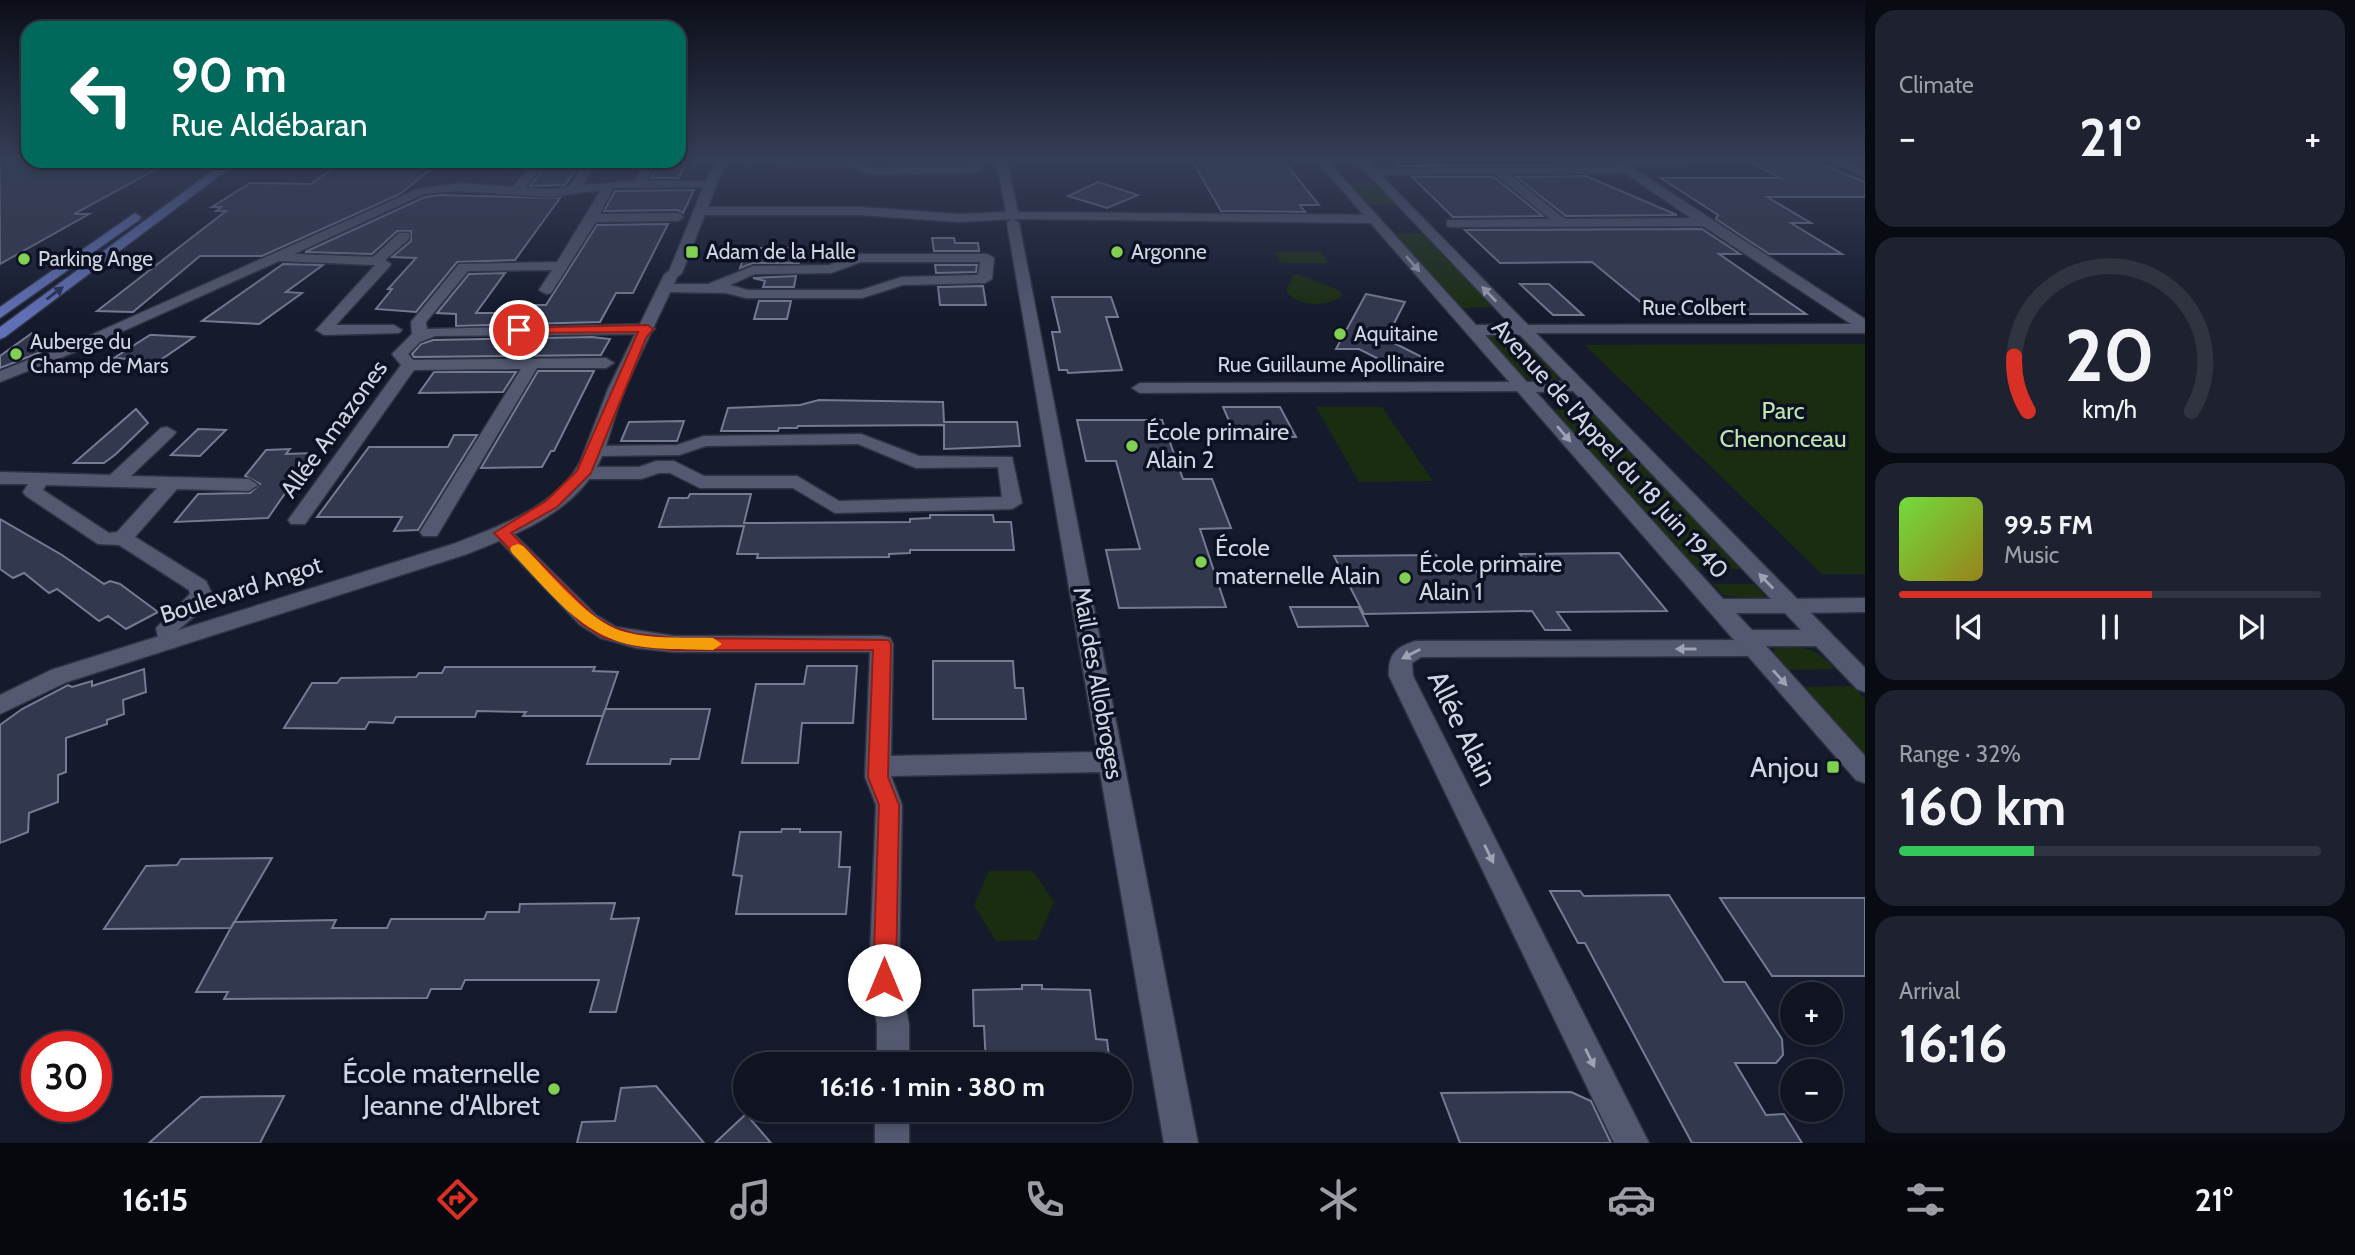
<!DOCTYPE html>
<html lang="en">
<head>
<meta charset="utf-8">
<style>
  body { margin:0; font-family:Cabin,sans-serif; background:#1e212f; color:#f1f3f6; height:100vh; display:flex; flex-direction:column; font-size:26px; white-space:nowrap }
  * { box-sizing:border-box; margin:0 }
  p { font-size:23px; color:#9c9ea5 }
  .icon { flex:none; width:38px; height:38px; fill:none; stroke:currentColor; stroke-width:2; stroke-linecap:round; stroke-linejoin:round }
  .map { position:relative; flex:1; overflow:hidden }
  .side { display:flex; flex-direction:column; gap:10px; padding:10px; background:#090b13; width:490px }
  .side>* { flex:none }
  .banner { position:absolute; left:21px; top:21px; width:665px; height:147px; border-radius:21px; box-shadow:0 4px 10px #0003,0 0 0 2px #303340; background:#00695c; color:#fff; overflow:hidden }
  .fabs { position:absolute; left:1780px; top:982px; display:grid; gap:14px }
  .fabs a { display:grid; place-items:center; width:63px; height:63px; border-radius:50%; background:#101422; box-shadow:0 4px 10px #0003,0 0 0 2px #303340; font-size:35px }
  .speed { position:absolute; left:21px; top:1031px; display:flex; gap:14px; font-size:35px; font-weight:700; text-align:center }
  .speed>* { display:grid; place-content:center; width:91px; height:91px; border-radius:50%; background:#101422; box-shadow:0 4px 10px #0003,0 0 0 2px #303340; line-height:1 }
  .speed .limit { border:10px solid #d22; background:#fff; color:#111 }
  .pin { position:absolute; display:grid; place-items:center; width:60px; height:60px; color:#fff; margin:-30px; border:4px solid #fff; border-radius:50%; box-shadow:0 2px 7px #0007 }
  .me { position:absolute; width:77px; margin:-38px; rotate:0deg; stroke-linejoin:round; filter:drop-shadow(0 0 5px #0008) }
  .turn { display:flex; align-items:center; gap:24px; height:147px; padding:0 35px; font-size:32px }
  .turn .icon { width:91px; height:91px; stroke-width:2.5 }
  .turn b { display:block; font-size:49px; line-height:60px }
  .big { font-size:52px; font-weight:700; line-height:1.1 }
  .side .widget { flex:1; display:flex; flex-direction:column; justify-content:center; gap:10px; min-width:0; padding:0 24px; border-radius:21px; background:#1e212f }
  .side .dial { align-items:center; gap:0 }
  .dial svg { height:182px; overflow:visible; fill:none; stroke:#303340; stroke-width:7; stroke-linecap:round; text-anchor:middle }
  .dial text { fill:#f1f3f6; stroke:none }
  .song { display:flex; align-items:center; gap:21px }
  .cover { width:84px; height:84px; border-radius:10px; background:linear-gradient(135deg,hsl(100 70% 55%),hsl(50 70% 35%)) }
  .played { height:7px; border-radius:4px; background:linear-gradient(90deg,#d93025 60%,#303340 60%) }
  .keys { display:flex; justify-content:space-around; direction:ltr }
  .heat { display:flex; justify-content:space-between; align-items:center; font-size:38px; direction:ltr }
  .charge { height:10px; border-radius:5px; background:linear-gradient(90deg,#34c759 32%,#303340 0) }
  .trip { position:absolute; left:733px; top:1052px; width:399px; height:70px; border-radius:35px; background:#101422; box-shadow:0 4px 10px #0003,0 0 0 2px #303340; font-weight:700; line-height:70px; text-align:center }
  .tabs { display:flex; height:112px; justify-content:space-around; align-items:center; background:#06080e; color:#9c9ea5 }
  .tabs .icon { width:49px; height:49px }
  .tabs .active { color:#d93025 }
  .tabs b { font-size:32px; color:#f1f3f6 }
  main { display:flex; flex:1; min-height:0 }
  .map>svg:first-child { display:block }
  .green { fill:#1b2d11 }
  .building { fill:#32384e; stroke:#747b94; stroke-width:2 }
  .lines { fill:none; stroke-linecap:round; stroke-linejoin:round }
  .street-casing { stroke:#303342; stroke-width:3 }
  .secondary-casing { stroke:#303342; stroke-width:3 }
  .primary-casing { stroke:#303342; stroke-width:3 }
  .street { fill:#525970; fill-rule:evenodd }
  .secondary { fill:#525970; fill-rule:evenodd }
  .primary { fill:#6070b6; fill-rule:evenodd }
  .oneway { fill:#9ea3b4 }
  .oneway2 { fill:#293256 }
  .route { fill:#d93025; stroke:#8d1f18; stroke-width:2 }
  .slow { fill:#f59e0b }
  .poi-dot { fill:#81d051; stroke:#0c1123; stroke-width:2.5 }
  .labels { text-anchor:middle; stroke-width:7; stroke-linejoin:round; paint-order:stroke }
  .far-poi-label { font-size:21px; fill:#d0d5e2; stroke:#0c1123; text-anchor:start }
  .far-street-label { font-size:21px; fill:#d0d5e2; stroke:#0c1123 }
  .park-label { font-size:24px; fill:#bee5ab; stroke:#0c1123 }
  .street-label { font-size:24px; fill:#d0d5e2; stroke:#0c1123 }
  .poi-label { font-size:24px; fill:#d0d5e2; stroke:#0c1123; text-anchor:start }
  .near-street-label { font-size:28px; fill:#d0d5e2; stroke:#0c1123 }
  .near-poi-label { font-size:28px; fill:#d0d5e2; stroke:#0c1123; text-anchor:end }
</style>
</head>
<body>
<main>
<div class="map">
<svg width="1865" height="1143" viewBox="0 0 1865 1143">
  <rect width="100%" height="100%" fill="#151a2d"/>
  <path class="green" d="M1349 183H1374L1396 205H1370Z
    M1394 233H1422L1492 307 1460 308Z
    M1274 252H1321L1329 263H1282Z
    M1297 274 1341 291 1342 296C1328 307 1296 307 1286 291L1293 275Z
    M1492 334C1528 334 1535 352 1559 376L1555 381H1533L1524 377 1486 338Z
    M1865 344V574H1822L1585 345Z
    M1316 407H1382L1433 481 1359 482Z
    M1551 410H1590L1741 569 1695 570Z
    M1713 584H1754L1766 597 1758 599 1723 595Z
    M1775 648C1806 647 1813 646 1835 669L1789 670 1773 653Z
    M1853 686 1865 699V757L1801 687Z
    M989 871H1033L1054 902 1037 940 996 941 974 905Z"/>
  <path class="building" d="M0 158H28V161L166 164 74 214H89L0 264Z
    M1393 158H1569L1562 165 1400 166Z
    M1744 158H1807L1865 182V197H1767L1811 223H1791L1842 254H1769L1716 219 1718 215 1661 178H1780Z
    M1191 159H1282L1319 205H1300L1305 212 1221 211Z
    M343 161H441L400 194 262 256H200L133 312 97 311 226 211H216L221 207H212L250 183 311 184Z
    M550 161H582L565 185 530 186Z
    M662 161H688L678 178H651Z
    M1586 176 1677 215 1566 216 1516 177Z
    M1412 177H1494L1543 216 1453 217Z
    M1098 182 1138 195 1107 208 1068 196Z
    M694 190 683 213 678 210 604 211 615 191Z
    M441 195 560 198 515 260 457 262 416 312 376 309 392 289H388L416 258 392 257 411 241V231H397L372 254 305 252 425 197Z
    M668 224 633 293H616L600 322 456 326V314L437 313 469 274 505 273 476 313H525L530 305H546L597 225Z
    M1702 229 1740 254H1719L1806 314H1655L1592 262 1500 263 1465 230Z
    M932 238H954L955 243H978L979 251H934Z
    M747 248H802L799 263H753L740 268Z
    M283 264 323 265 286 292 302 293 259 324 202 321Z
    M935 265H977L976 272 936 273Z
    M796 276 794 287H763L765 281 753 278Z
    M1520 284H1549L1583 315H1553Z
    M983 286 986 305H940L938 287Z
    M1366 294 1405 302 1386 339 1436 364 1408 374 1359 349H1336Z
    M1052 297H1111L1118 317H1106L1122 370 1068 373 1067 370H1059L1052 332H1060Z
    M759 301H791L787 319H754Z
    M32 333 64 343 0 368V356Z
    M150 335H153L194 337 159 361 114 358Z
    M592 337 610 339 601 355 414 357 412 354 421 344 433 340Z
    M538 371H594L554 451H551L542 467 481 468Z
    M434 372H516L503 392 419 393Z
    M819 400 943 402 944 422H1017L1020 446 944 449V425L798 426 797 428H779L778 431H721L728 408 800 405Z
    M1223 407H1280L1296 437H1236Z
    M136 409 148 423 116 454 104 463H74Z
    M1077 420H1162L1183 479H1212L1231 528 1200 529 1226 607 1119 608 1106 550 1140 549 1116 461H1086Z
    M684 421 677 441H621L629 422Z
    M198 429 226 430 200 456 171 455Z
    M454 435H477L418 530 394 531 402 517H317L369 447H448Z
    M290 449 286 454 313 453 268 518 175 522 198 494 250 493 260 484 245 476 266 450Z
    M690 494H751L744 523 910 522V519L930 518V515H993L994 522H1011L1014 550H910V553L889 554V557L757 558 758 554H737L744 526 659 527 669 498H688Z
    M0 519 62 555 104 584 110 581 120 584 158 612 126 629 108 616 99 621 57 589 49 593 24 573 13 578 0 569Z
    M1619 553 1667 611 1557 612 1570 630H1545L1532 611 1364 614 1334 556 1436 555 1446 572 1531 571 1520 554Z
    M1290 607H1359L1368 626 1298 627Z
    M933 661H1013L1015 688H1023L1026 719H933Z
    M807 666H857L853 723H802L798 763H742L756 684H804Z
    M445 667H595L593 671 618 672 603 716H523L526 712 477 711 475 717H396L393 723 369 722 365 729 284 728 312 683H337L341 678 416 677 419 673H442Z
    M144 669 146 692 123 700 124 714 107 720V724L66 738V772L58 775V802L29 813 28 832 0 843V725L22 709 68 685 72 687 92 681V686Z
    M605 709H710L699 759H671L670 764H587Z
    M782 829H800V832H841L839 867H850L846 914H736L742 876 733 875 740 832H781Z
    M272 858 231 928 104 929 146 866 177 865 181 859Z
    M1550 891H1580L1584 896 1669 895 1724 982H1745L1782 1039 1783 1055 1776 1063H1735L1766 1115 1784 1114 1802 1143H1692L1585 943H1578Z
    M1720 898H1865V976H1772Z
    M615 903 611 919 639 918 616 1012H590L599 980H465L461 989H431L427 998 224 999 228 992H196L234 922 336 920 332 928H387L391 919H484L487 912H519L520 904Z
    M1022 985H1042V989L1090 990 1096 1039 1107 1040 1110 1064H986L984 1026H974L973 990 1022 989Z
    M656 1086 704 1143H577L582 1122 615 1121 621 1088Z
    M1571 1092 1591 1101 1611 1143H1460L1441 1093Z
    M284 1096 260 1143H149L201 1097Z
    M746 1114 771 1143H715Z"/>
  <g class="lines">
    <g class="street-casing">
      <path id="street" d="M749 158H760L752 164 746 161Z
        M768 158 849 160 870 168 969 167V158H979L981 170 975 173 868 174 847 166H790Z
        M996 158H1006L1018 212 1374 215 1380 219 1374 223 1014 219 1019 223 1198 1143H1164L1100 772 891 776 902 805 899 980 909 1024V1064H877V1024L869 980 876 805 865 777 870 652H674L636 648 601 638 580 625 492 533 495 529H509L596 615 616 627 674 636H882L890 638 893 644 891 756 1097 752 1007 223 1012 219 959 222 860 215H699L693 211 699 207H860L959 214 1006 212Z
        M1631 158H1714L1709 161 1628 165 1865 319V333H1519L1516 330 1519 327 1524 325 1851 324 1703 226 1451 227 1447 226V220L1550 219 1495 174 1371 175 1365 172 1371 169 1616 167V162ZM1625 173 1691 218 1565 219 1509 174Z
        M1826 158H1839L1865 171V178Z
        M535 161H547L525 188 550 189 569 187 587 161H599L582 185 635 181 647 161H659L646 181H710L716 184 710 187 613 188 600 214 678 213 684 217 678 221 596 222 551 293 546 294 539 290 552 270 468 271 426 322 427 329 647 324 655 329 647 334 435 336 420 342 408 354 413 360 606 358 614 363 606 368H537L437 536H423L420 532 521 369 414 370 305 524H291L288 520 401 365 392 354 412 334 411 322 459 264 557 262 601 190 550 197 459 191 424 194 294 254 373 257 399 233H409V239L385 260 391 264 389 267 336 325H394L402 330 399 333 324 335 316 330 375 265 279 261 90 346 0 382V371L80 340 418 189 459 183 513 187Z
        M859 254H987L994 258 992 279 985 283 903 285 862 298H746L726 293 665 292 658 288 665 284H708L753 266 829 265ZM861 262H980L978 275 902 277 861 290H748L730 285 755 274 831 273Z
        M1523 382 1529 383 1531 387 1529 391 1140 393 1132 388 1140 383Z
        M167 427 176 432 173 436 131 476 249 479 258 485 249 491 177 489 135 537 206 581 212 594 202 610 178 630 179 641 176 647 168 649 160 647 156 628 190 594 189 590 119 545 98 544 26 496 23 492 28 484H0V472L110 475 161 428ZM46 485 157 488 117 532 109 533 43 490Z
        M861 434 919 456 1012 457 1022 503 1012 509 835 513 793 488H700L670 473H659L641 479H583L574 473 583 467H639L656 461H674L704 476H797L839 501 1002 497 998 467 916 468 858 444 706 446 679 455 595 456 586 451 595 446 677 445 704 436Z
        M1865 598V612L1791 613 1783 611 1780 606 1783 601 1791 599Z
        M1754 640 1762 642 1765 648 1762 654 1754 656 1421 657 1412 663 1413 676 1649 1143H1614L1389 676C1388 655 1395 647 1416 641Z
        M875 1110H909V1143H875Z"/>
    </g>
    <g class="secondary-casing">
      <path id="secondary" d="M720 158H730L720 176 682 273 677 277C660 316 641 351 625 389 614 414 610 441 598 465 573 513 515 535 467 554L67 682 0 714V695L51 670 453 544C498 527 556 507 580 462L608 389 664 275 669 271 708 176Z
        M1314 158H1325L1476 325H1511L1353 158H1364L1865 668V692L1857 689 1816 646H1766L1865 756V783L1856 780ZM1485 335H1520L1564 381 1527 382ZM1573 391 1771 599H1723L1536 392ZM1736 613H1785L1801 630H1752Z"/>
    </g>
    <g class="primary-casing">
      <path id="primary" d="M226 161H239L5 337 0 339V327Z
        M135 213 141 217 139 220 0 318V307Z"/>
    </g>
    <use href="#street" class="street"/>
    <use href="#secondary" class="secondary"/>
    <use href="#primary" class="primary"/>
  </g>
  <defs><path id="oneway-solid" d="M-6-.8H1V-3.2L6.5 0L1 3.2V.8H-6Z" transform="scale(1.75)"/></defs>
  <g class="oneway">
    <use href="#oneway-solid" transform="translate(1413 264) rotate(49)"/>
    <use href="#oneway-solid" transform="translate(1489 294) rotate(-134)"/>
    <use href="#oneway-solid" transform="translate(1564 434) rotate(49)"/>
    <use href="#oneway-solid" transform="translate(1766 581) rotate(-134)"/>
    <use href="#oneway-solid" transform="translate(1686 649) rotate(180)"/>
    <use href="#oneway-solid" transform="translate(1411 654) rotate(153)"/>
    <use href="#oneway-solid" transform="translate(1780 678) rotate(48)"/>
    <use href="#oneway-solid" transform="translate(1489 854) rotate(64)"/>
    <use href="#oneway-solid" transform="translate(1590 1058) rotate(64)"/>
  </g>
  <use class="oneway2" href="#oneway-solid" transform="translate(55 293) rotate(-37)"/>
  <linearGradient id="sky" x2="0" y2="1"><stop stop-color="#0c0e19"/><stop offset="0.5" stop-color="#353e57"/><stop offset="1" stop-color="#353e57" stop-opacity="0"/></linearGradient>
  <rect width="1865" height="318" fill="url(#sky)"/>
  <path class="route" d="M648 325 653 329 646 338 591 473 557 507 511 533 594 616 615 628 636 634 674 638 888 640 891 644 888 777 899 805 896 980 893 987 884 991 876 987 873 980 879 805 868 777 873 650H674L636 646 603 637 582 624 494 533 546 501 577 471 638 332 519 333 515 332V328Z"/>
  <path class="slow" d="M518 544 523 546C549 572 583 615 616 629 645 640 682 637 713 638L722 644 713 650C688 649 661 650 637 646 582 638 548 590 512 553L510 549 512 546Z"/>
  <g class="poi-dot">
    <rect x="685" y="245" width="14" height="14" rx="3.5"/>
    <circle cx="1117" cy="252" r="7"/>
    <circle cx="24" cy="259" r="7"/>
    <circle cx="1340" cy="334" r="7"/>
    <circle cx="16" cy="354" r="7"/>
    <circle cx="1132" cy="446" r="7"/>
    <circle cx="1201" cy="562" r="7"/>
    <circle cx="1405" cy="578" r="7"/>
    <rect x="1826" y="760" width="14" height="14" rx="3.5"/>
    <circle cx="554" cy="1089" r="7"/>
  </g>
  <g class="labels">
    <g class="far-poi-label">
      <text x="706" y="259">Adam de la Halle</text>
      <text x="1131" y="259">Argonne</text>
      <text x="38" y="266">Parking Ange</text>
      <text x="1354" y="341">Aquitaine</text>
      <text x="30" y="349">Auberge du<tspan x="30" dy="24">Champ de Mars</tspan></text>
    </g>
    <g class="far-street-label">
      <text x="1694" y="315">Rue Colbert</text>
      <text x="1331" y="372">Rue Guillaume Apollinaire</text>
    </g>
    <g class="park-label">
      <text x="1783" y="419">Parc<tspan x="1783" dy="28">Chenonceau</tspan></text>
    </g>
    <g class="street-label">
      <text transform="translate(334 429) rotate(-54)" y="8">Allée Amazones</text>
      <text transform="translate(1610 449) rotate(48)" y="8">Avenue de l'Appel du 18 Juin 1940</text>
      <text transform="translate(241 590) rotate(-18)" y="8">Boulevard Angot</text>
      <text transform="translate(1098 683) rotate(80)" y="8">Mail des Allobroges</text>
    </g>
    <g class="poi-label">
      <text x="1146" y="440">École primaire<tspan x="1146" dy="28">Alain 2</tspan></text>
      <text x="1215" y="556">École<tspan x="1215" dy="28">maternelle Alain</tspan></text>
      <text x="1419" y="572">École primaire<tspan x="1419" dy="28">Alain 1</tspan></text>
    </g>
    <g class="near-street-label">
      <text transform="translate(1463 728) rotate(64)" y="10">Allée Alain</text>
    </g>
    <g class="near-poi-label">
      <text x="1819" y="777">Anjou</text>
      <text x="540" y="1083">École maternelle<tspan x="540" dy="32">Jeanne d'Albret</tspan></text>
    </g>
  </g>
</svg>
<div class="fabs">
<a>+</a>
<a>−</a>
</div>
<div class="speed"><div class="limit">30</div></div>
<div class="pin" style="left:519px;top:330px;background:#d93025"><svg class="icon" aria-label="arrive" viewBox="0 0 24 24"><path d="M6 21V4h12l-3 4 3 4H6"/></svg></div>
<svg class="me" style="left:884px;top:980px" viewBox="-20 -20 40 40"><circle r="19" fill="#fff"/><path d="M0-13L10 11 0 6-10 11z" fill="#d93025"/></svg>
<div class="trip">16:16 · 1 min · 380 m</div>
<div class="banner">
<div class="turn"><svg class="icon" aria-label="left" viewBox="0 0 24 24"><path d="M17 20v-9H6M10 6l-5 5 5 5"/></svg><div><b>90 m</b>Rue Aldébaran</div></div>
</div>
</div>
<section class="side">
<div class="widget"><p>Climate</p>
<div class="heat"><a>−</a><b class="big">21°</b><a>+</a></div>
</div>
<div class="widget dial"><svg viewBox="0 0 100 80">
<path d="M14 69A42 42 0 1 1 86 69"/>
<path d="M14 69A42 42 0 0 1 8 45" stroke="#d93025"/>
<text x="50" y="56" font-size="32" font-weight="700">20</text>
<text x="50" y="72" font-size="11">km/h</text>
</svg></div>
<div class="widget">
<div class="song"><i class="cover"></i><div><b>99.5 FM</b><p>Music</p></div></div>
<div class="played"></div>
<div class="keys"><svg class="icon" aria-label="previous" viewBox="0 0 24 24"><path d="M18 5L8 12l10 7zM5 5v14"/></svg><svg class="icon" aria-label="pause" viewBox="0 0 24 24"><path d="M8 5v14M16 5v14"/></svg><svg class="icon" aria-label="next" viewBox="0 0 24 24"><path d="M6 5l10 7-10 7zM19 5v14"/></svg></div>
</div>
<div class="widget"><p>Range · 32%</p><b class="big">160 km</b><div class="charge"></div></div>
<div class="widget"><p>Arrival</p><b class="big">16:16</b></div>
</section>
</main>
<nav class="tabs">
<b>16:15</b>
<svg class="icon active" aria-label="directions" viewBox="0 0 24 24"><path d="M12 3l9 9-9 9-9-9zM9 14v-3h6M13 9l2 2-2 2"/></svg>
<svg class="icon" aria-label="music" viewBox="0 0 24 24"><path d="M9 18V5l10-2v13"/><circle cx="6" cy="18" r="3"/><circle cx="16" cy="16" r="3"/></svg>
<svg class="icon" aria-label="phone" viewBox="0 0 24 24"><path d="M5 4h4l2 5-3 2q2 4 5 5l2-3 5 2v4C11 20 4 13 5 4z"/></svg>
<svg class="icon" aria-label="climate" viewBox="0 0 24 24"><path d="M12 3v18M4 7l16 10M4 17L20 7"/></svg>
<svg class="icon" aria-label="car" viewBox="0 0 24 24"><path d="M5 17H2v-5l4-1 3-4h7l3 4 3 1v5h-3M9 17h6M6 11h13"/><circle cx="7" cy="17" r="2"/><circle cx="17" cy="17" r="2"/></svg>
<svg class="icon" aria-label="filters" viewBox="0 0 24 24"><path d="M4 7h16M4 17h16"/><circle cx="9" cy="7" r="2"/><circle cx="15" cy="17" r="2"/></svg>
<b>21°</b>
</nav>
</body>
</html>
